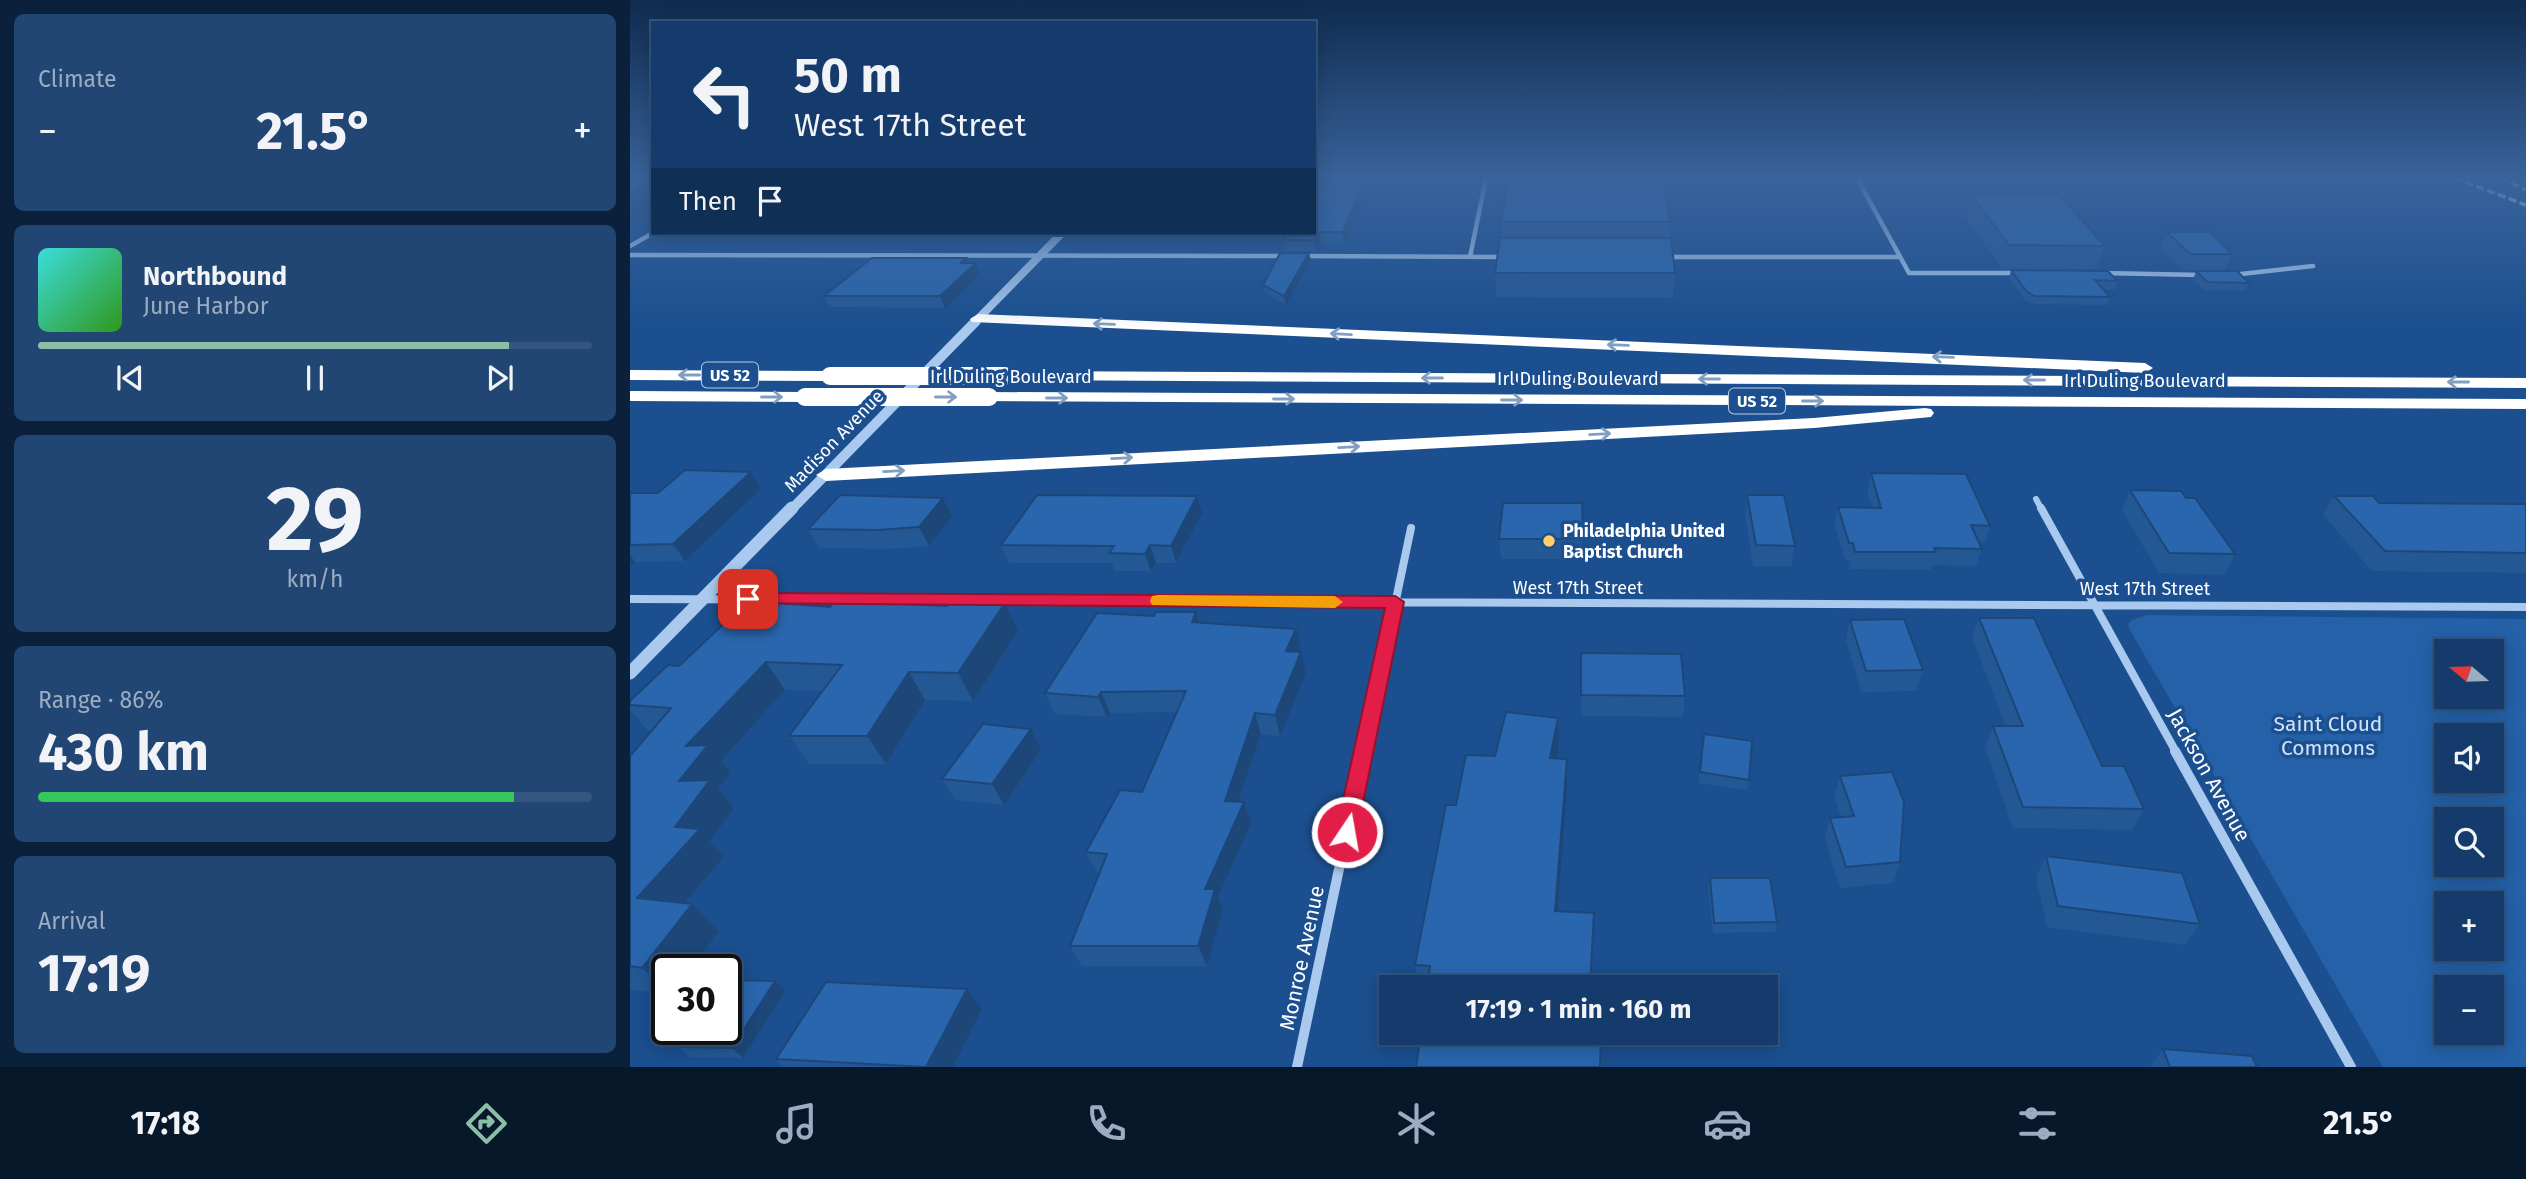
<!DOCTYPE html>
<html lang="en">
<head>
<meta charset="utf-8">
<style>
  body { margin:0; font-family:"Fira Sans",sans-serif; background:#214673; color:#f1f3f6; height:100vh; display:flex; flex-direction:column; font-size:26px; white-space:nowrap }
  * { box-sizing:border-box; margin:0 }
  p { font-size:23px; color:#9dadc1 }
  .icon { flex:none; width:38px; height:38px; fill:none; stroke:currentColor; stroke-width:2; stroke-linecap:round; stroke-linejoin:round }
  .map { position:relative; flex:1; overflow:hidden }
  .side { display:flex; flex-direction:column; gap:14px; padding:14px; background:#0b203b; width:630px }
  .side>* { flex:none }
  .guide { position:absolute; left:21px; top:21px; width:665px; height:214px; border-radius:0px; box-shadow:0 4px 18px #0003,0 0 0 2px #33557e; background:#143b6b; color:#f1f3f6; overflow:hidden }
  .needle { width:46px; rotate:289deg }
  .tools { position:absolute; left:1804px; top:639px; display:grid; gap:14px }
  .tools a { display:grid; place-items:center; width:70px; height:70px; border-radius:0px; background:#143b6b; box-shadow:0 4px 18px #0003,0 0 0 2px #33557e; font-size:35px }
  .speed { position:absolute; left:21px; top:954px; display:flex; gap:14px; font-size:35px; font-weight:700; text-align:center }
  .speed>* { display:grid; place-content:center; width:91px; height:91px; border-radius:50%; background:#143b6b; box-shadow:0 4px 18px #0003,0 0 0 2px #33557e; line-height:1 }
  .speed .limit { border:4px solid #111; border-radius:10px; background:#fff; color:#111 }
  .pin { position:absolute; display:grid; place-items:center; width:60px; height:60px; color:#fff; margin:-30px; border-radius:14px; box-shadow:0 4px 10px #0006 }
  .me { position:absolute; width:77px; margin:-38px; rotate:12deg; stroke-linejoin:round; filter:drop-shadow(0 0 5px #0008) }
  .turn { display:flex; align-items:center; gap:24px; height:147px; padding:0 28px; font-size:32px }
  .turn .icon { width:91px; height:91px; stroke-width:2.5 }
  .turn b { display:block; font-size:49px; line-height:60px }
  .then { display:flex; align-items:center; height:66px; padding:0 28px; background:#0003; gap:14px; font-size:26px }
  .big { font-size:52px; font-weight:700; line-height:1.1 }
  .side .tile { flex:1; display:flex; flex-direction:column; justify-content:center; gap:10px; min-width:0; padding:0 24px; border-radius:10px; background:#214673 }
  .side .dial { align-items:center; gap:0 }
  .dial b { font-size:91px; line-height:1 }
  .song { display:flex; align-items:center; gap:21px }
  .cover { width:84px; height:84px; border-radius:10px; background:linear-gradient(135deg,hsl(180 70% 55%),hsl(110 70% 35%)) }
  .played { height:7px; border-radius:4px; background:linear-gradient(90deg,#8abfa5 85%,#33557e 85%) }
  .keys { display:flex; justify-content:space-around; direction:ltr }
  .heat { display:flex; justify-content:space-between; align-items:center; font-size:38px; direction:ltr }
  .charge { height:10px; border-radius:5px; background:linear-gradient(90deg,#34c759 86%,#33557e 0) }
  .trip { position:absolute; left:749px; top:975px; width:399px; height:70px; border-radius:0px; background:#143b6b; box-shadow:0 4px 18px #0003,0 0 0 2px #33557e; font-weight:700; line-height:70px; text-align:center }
  .dock { display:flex; height:112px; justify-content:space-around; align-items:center; background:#08182b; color:#9dadc1 }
  .dock .icon { width:49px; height:49px }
  .dock .selected { color:#8abfa5 }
  .dock b { font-size:32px; color:#f1f3f6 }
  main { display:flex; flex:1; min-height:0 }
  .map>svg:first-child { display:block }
  .green { fill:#2461a8; fill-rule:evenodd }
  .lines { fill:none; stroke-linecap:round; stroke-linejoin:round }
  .minor-far3 { stroke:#a9c9ee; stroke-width:4.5 }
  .minor-far2 { stroke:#a9c9ee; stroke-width:6 }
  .minor-far1 { stroke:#a9c9ee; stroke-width:8 }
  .minor { stroke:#a9c9ee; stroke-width:10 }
  .tertiary-far2 { stroke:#a9c9ee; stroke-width:8 }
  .tertiary-far1 { stroke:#a9c9ee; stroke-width:10 }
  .tertiary { stroke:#a9c9ee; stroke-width:13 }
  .motorway { fill:#fff; fill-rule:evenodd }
  .rail { stroke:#fff; stroke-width:3.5; stroke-dasharray:8 3.5; stroke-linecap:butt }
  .motorway-bridge { stroke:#fff; stroke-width:18 }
  .wall { fill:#245895 }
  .shaded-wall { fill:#1d4779 }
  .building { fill:#2a66ad; stroke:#1d4779; stroke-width:2 }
  .oneway { stroke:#829ec1 }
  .route { fill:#e11d48; stroke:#92132f; stroke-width:2 }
  .slow { fill:#f59e0b }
  .poi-dot { fill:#ffd166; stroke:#1b4f8f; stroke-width:2.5 }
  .labels { text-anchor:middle; stroke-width:7; stroke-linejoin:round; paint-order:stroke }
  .shield { fill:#1b4f8f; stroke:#bbcadd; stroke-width:2 }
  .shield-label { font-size:16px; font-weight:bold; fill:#fff }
  .street-label { font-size:18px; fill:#fff; stroke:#1b4f8f }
  .poi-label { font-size:18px; font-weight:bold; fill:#fff; stroke:#1b4f8f; text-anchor:start }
  .near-park-label { font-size:21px; fill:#cfe3fa; stroke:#1b4f8f }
  .near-street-label { font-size:21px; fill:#fff; stroke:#1b4f8f }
</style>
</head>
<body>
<main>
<section class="side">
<div class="tile"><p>Climate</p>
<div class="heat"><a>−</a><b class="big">21.5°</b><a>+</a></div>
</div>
<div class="tile">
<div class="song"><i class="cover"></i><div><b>Northbound</b><p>June Harbor</p></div></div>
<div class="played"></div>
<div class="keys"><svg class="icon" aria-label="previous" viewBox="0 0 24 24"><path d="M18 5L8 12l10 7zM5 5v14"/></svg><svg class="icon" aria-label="pause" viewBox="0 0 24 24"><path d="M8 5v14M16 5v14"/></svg><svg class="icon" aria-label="next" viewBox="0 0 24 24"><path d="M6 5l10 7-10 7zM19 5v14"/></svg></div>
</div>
<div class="tile dial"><b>29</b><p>km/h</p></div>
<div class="tile"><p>Range · 86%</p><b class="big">430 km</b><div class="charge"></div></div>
<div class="tile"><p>Arrival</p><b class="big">17:19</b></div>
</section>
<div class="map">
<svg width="1896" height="1067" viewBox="0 0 1896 1067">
  <rect width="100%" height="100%" fill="#1b4f8f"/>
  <path class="green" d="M1517 615 1896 619V1067H1753L1501 632 1498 624 1502 620ZM1816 651H1862V696H1816ZM1816 735H1862V780H1816ZM1816 819H1862V864H1816ZM1816 903H1862V948H1816ZM1862 987V1032H1816V987Z"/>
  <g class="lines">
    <path class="minor-far3" d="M1227 178 1279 273H1387
      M0 246 23 233
      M0 255 657 256
      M672 256 874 257
      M840 257 856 178
      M1036 257H1270
      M1472 273 1572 275
      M1602 275 1683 266"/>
    <path class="minor-far2" d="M1406 499 1412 510"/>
    <path class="minor-far1" d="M1411 508 1546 752
      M0 599 1896 607
      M734 752 781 528"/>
    <path class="minor" d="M1545 751 1721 1067
      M667 1067 734 751"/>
    <path class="tertiary-far2" d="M344 323 432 233"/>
    <path class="tertiary-far1" d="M161 510 346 321"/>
    <path class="tertiary" d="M0 673 162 508"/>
    <path class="motorway" d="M348 314 1515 363 1523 368 1515 373 342 322 340 319Z
      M0 370 200 371 209 376 200 381 0 380Z
      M375 371 1896 378V388L369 380 366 376Z
      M0 391 175 392 184 397 175 402 0 401Z
      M359 392 1896 399V409L353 401 350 397 353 393Z
      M1295 408 1301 409 1304 413 1301 417 1184 428 196 481 186 475 196 469 1184 418Z"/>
    <path class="rail" d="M1825 178 1896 205
      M1871 178 1896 190"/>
    <path class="motorway-bridge" d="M200 376H375
      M175 397H359"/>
  </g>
  <path class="wall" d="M685 178H816L815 181H739L714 243H691L686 251H656L654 240 685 180Z
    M1341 195 1475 246 1467 269H1372L1335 217Z
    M871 222H1040L1039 238 1045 273 1043 298 866 297 865 273 872 238Z
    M1537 232 1602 254 1595 270H1553L1531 248Z
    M679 253 681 261 656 305 635 293 633 285Z
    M336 258 338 263H346L350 274 315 308 200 307 194 296Z
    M1381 270 1487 281 1484 290 1473 289 1480 297 1477 305 1402 304 1395 300 1379 278Z
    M1566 271 1619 283 1615 291 1574 290 1563 280Z
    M1241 473 1360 526 1355 543H1349L1352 549 1346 566 1302 565 1301 570 1221 569 1219 560H1215L1204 524 1208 507H1242L1237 490Z
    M131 489 55 561 5 562 0 567V493Z
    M1500 490 1556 498 1605 554 1594 575 1529 573 1492 510Z
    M1117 495 1165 546 1161 566H1123L1115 515Z
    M1704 496 1749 503 1896 504V573L1742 571 1693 515Z
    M313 498 322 516 299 546 258 549 189 548 178 529Z
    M952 503 953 559H871L869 539Z
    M572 513 546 563H526L521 571H485L482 563H379L371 545Z
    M566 612 570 623 671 650 670 652H671L676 673 650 736 631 734 609 802 621 823 588 897 593 910 577 966H452L440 946 469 873 467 872 456 852 512 792 547 712 480 713 477 717 425 714 415 693 524 616Z
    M1349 618 1472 766 1514 809 1502 830 1383 828 1355 747 1363 726H1376L1342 638Z
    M1220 620 1293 670 1286 691 1231 692 1216 640Z
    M388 631 343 701 295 700 256 764H179L159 736 193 691 155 690 91 761 101 773 88 789 104 808 80 841 94 857 55 903 62 904 89 931 37 970V994L0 990V756L20 733 0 710V701L49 666Z
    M951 653 1055 696 1053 717 951 716Z
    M1074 734 1119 780 1117 790 1068 783Z
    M929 746 926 758 937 759V787L928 911 964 913 961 987H790L785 965 826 805 865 756Z
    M411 750 374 805 325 800 312 779Z
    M1210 776 1270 862 1263 883 1210 888 1195 838 1200 818 1211 817 1204 797Z
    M1416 856 1570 924 1555 945 1417 927 1406 877Z
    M1080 878 1147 922 1145 932 1083 933 1078 888Z
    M155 991 113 1058 60 1057 49 1047Z
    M352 1009 323 1067H154L146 1059Z
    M1533 1049 1627 1067H1520Z"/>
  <path class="shaded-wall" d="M23 178V209L0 222V190Z
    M735 178H739V181L714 243 713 232Z
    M689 232 691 243 686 251 684 240Z
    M679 253 681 261 656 305 654 296Z
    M336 258 340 268 346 263 350 274 315 308 310 296 331 263Z
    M121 472 131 489 55 561 43 544Z
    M567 496 572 513 546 563 541 546Z
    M313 498 322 516 299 546 289 527Z
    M520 545 526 563 521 571 515 554Z
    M0 555 5 562 0 567Z
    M375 603 388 631 343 701 328 673Z
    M566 612 573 633 562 622Z
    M666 629 671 650 662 672 656 651Z
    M671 652 676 673 650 736 645 715Z
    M136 662 155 690 91 761 101 773 88 789 104 808 80 841 94 857 35 926 7 898 49 781 56 746Z
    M279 672 295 700 256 764 237 736Z
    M471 692 480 713 477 717 468 697Z
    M625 713 631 734 602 821 595 801Z
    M928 718 929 746 921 786 920 758Z
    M401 729 411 750 374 805 362 784Z
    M937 759V787L926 939 925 911Z
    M614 802 621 823 588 897 593 910 577 966 568 946 575 889Z
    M62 904 89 931 60 970H37V990L12 968Z
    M145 981 155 991 113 1058 102 1048Z
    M337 989 352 1009 323 1067H296Z"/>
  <path class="building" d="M0 178H23L0 190Z
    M686 178H735L713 232H689L684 240H654L658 233H684V182Z
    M878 178H1033L1040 222H871Z
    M1341 195H1429L1475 246 1379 245Z
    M1537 232H1580L1602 254H1560Z
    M870 238H1041L1045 273H865Z
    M650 253H679L654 296 633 285Z
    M242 258H336L331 263H346L310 296H194Z
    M1381 270 1478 271 1487 281 1465 280 1480 297 1405 296 1397 292Z
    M1566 271H1607L1619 283 1577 282Z
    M55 470 121 472 43 544 0 545V493H28Z
    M1241 473 1336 474 1360 526 1341 525 1352 549 1304 548 1306 552H1225L1223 543H1219L1208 507 1251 508Z
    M1500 490 1551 491 1556 498H1565L1605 554 1539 553Z
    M210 495 313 498 289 527 248 530 178 529Z
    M407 495 567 496 541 546 520 545 515 554 479 553 484 546 371 545Z
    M1117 495H1154L1165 546 1126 545Z
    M1704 496H1743L1749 503 1896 504V553L1755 551Z
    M873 503H952L953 539H869Z
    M118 601 200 607 205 601 317 606 320 602 375 603 328 673 279 672 237 736H159L212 665 136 662 56 746 78 745 49 781 80 780 45 827 70 829 7 898 62 904 12 968 0 966V756L41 708 0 705V701L38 665 49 666Z
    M526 612H566L562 622 666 629 656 651 671 652 645 715 625 713 595 801 614 802 575 889H585L568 946H440L477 854 456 852 490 790 512 792 556 691 471 692 468 697 415 693 467 613 524 616Z
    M1349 618H1404L1472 766H1494L1514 809 1393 807 1363 726H1393Z
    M1274 619 1293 670 1236 671 1220 620Z
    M951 653 1051 654 1055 696 951 695Z
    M876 712 928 718 920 758 937 759 925 911 964 913 960 987H797L800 966 785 965 816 805H826L836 755 865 756Z
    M353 724 401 729 362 784 312 779Z
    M1074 734 1122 741 1119 780 1070 772Z
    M1262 772 1274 802 1270 862 1216 867 1200 818 1224 816 1210 776Z
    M1416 856 1552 873 1570 924 1428 906Z
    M1080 878H1140L1147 922 1084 923Z
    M96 980 145 981 102 1048 49 1047 61 1029H96Z
    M196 982 337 989 296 1067 146 1059Z
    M791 1032H971L970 1067H786Z
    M1533 1049 1622 1056 1627 1067H1540Z"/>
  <defs><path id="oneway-shaft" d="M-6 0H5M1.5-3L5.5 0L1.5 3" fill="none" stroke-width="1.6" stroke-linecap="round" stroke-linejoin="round" transform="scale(1.75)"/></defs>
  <g class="oneway">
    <use href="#oneway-shaft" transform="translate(474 324) rotate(-178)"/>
    <use href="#oneway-shaft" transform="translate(711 334) rotate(-177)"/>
    <use href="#oneway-shaft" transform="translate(988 345) rotate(-178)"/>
    <use href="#oneway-shaft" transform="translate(1313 357) rotate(-178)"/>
    <use href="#oneway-shaft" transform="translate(59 375) rotate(-180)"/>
    <use href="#oneway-shaft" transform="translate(802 378) rotate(-180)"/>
    <use href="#oneway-shaft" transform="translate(1079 379) rotate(-180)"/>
    <use href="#oneway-shaft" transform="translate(1404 380) rotate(-180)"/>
    <use href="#oneway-shaft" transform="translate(1828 382) rotate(-180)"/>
    <use href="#oneway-shaft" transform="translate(142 397)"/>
    <use href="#oneway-shaft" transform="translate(316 397)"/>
    <use href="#oneway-shaft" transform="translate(427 398)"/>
    <use href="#oneway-shaft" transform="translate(654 399)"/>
    <use href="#oneway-shaft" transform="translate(882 400)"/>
    <use href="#oneway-shaft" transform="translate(1183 401)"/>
    <use href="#oneway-shaft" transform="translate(970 434) rotate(-3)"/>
    <use href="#oneway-shaft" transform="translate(719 447) rotate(-3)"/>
    <use href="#oneway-shaft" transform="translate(492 458) rotate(-3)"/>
    <use href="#oneway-shaft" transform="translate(264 471) rotate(-3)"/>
  </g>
  <linearGradient id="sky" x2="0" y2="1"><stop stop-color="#0f2b4f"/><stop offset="0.54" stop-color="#39639b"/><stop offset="1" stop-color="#39639b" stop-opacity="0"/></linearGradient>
  <rect width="1896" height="328" fill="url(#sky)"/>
  <path class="route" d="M118 593 765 596 774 602 727 832 724 839 717 841 709 839 706 832 755 608 112 603 109 599Z"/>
  <path class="slow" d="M528 595 705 596 713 602 705 608 522 605 520 601 522 596Z"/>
  <circle class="poi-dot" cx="919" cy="541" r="7"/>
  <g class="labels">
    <g class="shield">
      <rect x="72" y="362.5" width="56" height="25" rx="5"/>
      <rect x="1099" y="388.5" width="56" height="25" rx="5"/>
    </g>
    <g class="shield-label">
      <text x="100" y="381">US 52</text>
      <text x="1127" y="407">US 52</text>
    </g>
    <g class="street-label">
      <text x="381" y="383">Irl Duling Boulevard</text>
      <text x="948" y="385">Irl Duling Boulevard</text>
      <text x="1515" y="387">Irl Duling Boulevard</text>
      <text transform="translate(204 441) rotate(-46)" y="6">Madison Avenue</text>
      <text x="948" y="594">West 17th Street</text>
      <text x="1515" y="595">West 17th Street</text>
    </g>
    <g class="poi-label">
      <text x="933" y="537">Philadelphia United<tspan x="933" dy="21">Baptist Church</tspan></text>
    </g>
    <g class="near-park-label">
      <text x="1698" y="731">Saint Cloud<tspan x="1698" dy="24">Commons</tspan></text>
    </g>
    <g class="near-street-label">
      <text transform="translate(1579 775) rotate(61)" y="7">Jackson Avenue</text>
      <text transform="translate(672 958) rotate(-78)" y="7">Monroe Avenue</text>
    </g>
  </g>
</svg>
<div class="tools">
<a><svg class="needle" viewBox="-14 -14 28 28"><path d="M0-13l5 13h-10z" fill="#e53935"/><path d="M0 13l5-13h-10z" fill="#9dadc1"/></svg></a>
<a><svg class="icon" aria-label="sound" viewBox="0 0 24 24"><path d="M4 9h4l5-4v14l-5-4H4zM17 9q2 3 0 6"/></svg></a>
<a><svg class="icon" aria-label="search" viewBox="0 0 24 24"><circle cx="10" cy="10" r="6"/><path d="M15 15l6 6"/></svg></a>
<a>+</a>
<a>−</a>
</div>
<div class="speed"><div class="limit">30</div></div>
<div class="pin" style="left:118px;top:599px;background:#d93025"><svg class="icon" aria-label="arrive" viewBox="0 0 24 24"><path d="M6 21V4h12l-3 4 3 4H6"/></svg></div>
<svg class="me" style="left:717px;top:832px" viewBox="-20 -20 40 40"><circle r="17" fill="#e11d48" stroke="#fff" stroke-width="3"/><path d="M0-11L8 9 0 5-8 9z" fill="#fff"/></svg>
<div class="trip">17:19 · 1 min · 160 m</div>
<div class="guide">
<div class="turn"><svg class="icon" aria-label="left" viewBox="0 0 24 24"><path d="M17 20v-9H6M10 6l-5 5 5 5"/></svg><div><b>50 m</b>West 17th Street</div></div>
<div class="then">Then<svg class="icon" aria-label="arrive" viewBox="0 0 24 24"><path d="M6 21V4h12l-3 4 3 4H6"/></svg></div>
</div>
</div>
</main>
<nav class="dock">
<b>17:18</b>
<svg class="icon selected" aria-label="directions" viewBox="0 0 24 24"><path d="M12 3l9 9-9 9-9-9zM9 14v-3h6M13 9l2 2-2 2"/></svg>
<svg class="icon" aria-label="music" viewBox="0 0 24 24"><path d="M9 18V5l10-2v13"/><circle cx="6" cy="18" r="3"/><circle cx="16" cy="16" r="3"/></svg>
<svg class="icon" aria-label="phone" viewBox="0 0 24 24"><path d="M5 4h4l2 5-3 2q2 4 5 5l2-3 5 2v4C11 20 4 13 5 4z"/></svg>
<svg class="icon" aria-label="climate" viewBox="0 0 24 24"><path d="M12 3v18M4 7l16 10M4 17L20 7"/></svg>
<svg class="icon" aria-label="car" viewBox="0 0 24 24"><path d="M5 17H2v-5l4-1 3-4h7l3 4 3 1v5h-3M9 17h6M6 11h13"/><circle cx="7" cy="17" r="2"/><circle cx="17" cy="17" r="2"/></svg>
<svg class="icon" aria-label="filters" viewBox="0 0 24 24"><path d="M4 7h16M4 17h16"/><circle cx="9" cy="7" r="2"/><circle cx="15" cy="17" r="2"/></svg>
<b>21.5°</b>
</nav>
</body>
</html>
